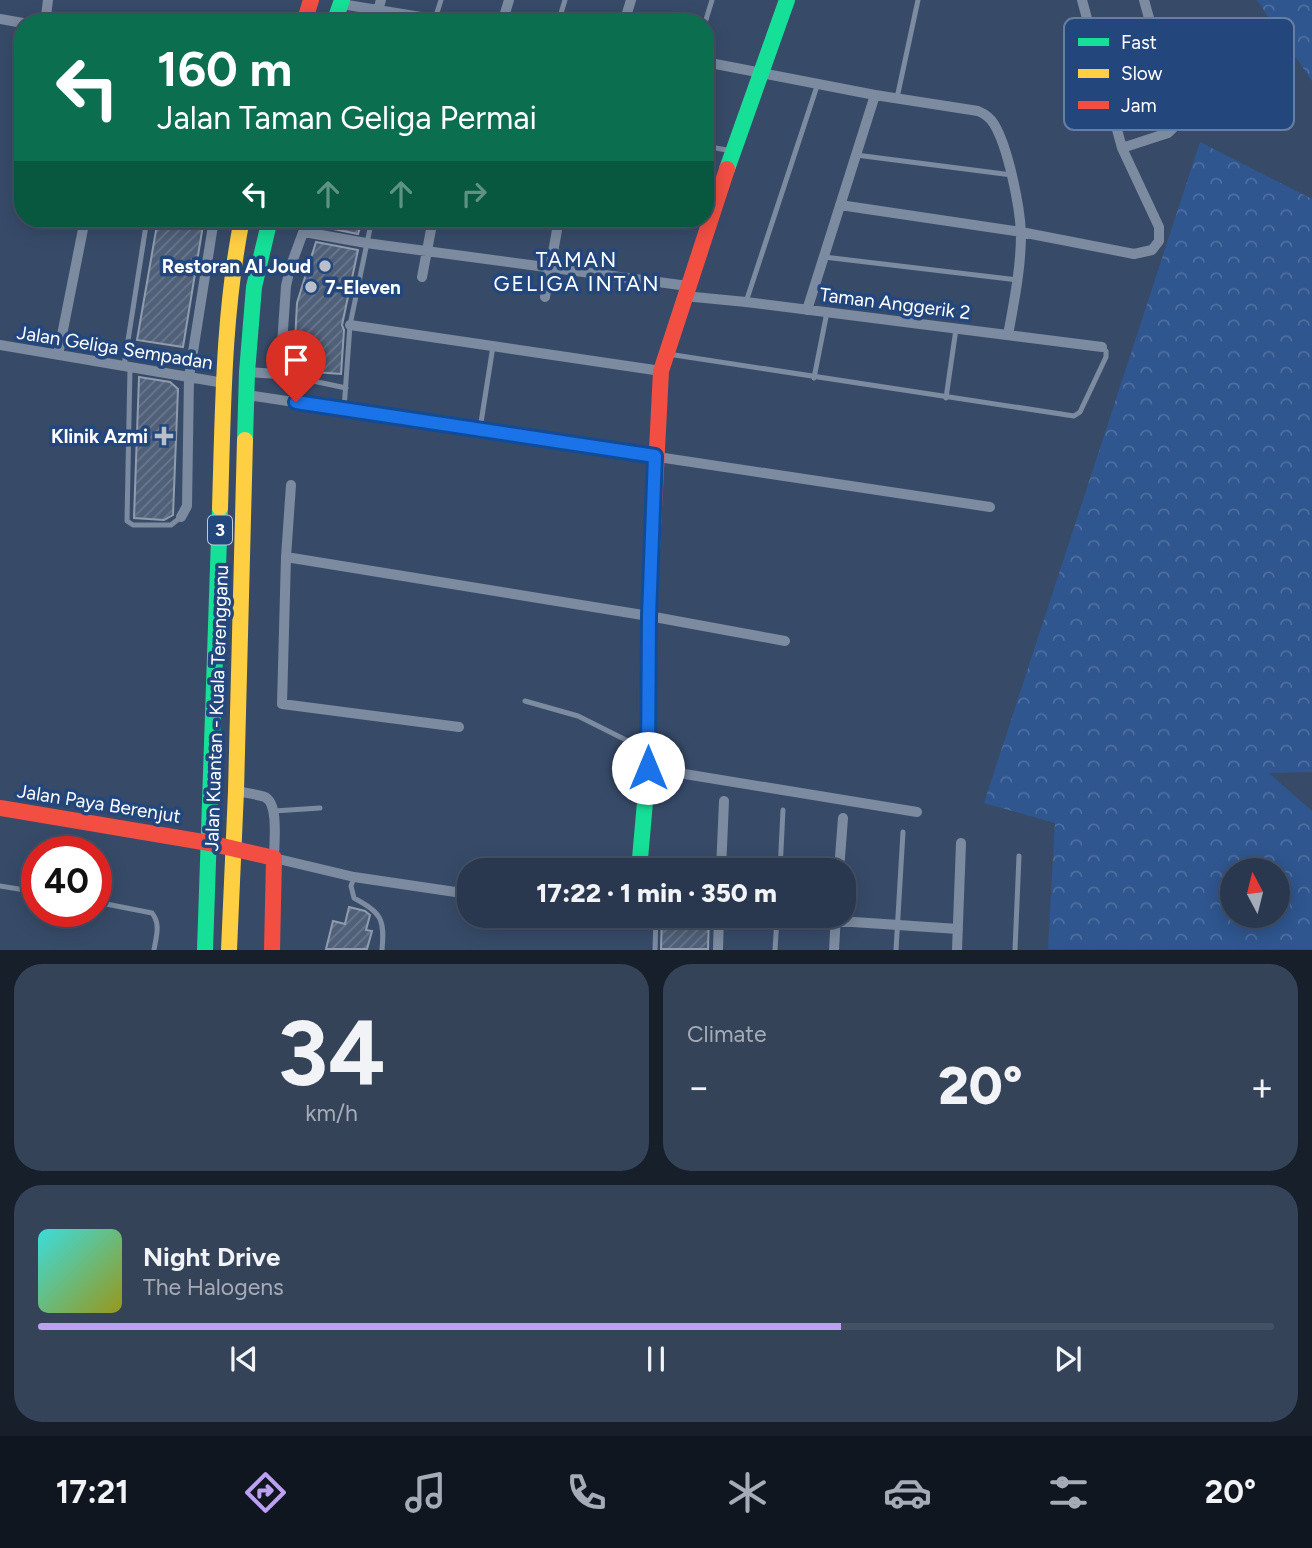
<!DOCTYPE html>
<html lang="en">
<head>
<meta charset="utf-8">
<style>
  body { margin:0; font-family:Figtree,sans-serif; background:#354359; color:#f1f3f6; height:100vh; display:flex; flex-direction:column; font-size:26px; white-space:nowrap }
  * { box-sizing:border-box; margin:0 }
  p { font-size:23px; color:#a5acb7 }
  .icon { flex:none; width:38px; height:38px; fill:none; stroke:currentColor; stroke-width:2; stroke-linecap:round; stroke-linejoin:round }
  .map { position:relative; height:950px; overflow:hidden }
  .details { display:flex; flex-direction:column; gap:14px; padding:14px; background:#171f2b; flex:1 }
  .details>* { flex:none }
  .guide { position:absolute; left:14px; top:14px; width:700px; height:214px; border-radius:28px; box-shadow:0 4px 18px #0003,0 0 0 2px #455266; background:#0b6e4f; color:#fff; overflow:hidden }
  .needle { width:46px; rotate:353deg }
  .controls { position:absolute; left:1220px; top:858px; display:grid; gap:14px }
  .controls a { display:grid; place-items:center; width:70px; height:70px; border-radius:50%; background:#29384f; box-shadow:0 4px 18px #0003,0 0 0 2px #455266; font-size:35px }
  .speed { position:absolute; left:21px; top:836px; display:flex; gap:14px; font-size:35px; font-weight:700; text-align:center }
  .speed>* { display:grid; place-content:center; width:91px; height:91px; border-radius:50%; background:#29384f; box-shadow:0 4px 18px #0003,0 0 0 2px #455266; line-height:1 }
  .speed .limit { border:10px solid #d22; background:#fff; color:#111 }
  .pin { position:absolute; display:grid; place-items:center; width:60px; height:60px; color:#fff; margin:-72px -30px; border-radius:50% 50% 50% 0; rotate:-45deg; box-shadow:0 0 7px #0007 }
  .pin .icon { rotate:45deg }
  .me { position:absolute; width:77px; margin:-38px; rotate:0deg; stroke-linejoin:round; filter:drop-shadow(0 0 5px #0008) }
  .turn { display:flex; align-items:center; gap:24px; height:147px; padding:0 28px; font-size:32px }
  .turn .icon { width:91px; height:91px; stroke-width:2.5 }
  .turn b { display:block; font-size:49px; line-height:60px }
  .lanes { display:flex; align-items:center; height:66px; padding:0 28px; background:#0003; justify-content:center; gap:35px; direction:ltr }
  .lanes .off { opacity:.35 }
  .big { font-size:52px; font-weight:800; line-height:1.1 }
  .details .widget { flex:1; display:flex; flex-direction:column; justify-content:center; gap:10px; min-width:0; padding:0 24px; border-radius:28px; background:#354359 }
  .details .dial { align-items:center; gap:0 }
  .dial b { font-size:91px; line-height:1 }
  .song { display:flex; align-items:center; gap:21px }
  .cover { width:84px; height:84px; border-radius:10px; background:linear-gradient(135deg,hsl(180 70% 55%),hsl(60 70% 35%)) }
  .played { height:7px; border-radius:4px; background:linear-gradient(90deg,#bca0f2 65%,#455266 65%) }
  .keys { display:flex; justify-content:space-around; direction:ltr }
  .heat { display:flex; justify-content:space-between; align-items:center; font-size:38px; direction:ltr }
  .details .tiles { flex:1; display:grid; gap:14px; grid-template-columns:1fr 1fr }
  .widget:last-child { grid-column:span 2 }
  .trip { position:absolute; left:457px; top:858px; width:399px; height:70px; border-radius:28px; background:#29384f; box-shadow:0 4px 18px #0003,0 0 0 2px #455266; font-weight:800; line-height:70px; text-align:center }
  .tabs { display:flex; height:112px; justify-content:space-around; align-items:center; background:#101620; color:#a5acb7 }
  .tabs .icon { width:49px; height:49px }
  .tabs .active { color:#bca0f2 }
  .tabs b { font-size:32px; color:#f1f3f6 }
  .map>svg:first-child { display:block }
  .forest { fill:url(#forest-crowns); fill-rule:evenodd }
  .building { fill:url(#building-hatch); stroke:#909cae; stroke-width:2 }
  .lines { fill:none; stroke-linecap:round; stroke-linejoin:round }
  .lane { stroke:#7d8ba0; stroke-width:5 }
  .street { stroke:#7d8ba0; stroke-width:10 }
  .fast { stroke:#16e098; stroke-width:16 }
  .slow { stroke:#ffcf43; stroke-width:16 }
  .jam { stroke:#f24e42; stroke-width:16 }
  .route-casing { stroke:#114b97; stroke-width:18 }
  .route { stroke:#1a73e8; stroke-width:12 }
  .poi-dot { fill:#b9c0ca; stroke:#23477d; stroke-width:2.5 }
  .labels { text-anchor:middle; stroke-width:7; stroke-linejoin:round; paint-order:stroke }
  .shield { fill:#23477d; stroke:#bdc8d8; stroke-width:2 }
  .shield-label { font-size:18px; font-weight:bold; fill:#fff }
  .poi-label { font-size:19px; font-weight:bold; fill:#fff; stroke:#23477d; text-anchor:end }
  .street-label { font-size:19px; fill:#fff; stroke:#23477d }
  .neighbourhood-label { font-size:21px; letter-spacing:2px; fill:#fff; stroke:#23477d }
  .key { fill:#23477d; stroke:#657ea4; stroke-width:2 }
  .key-label { font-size:19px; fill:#fff }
</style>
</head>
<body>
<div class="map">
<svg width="1312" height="950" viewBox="0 0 1312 950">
  <defs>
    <pattern id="forest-crowns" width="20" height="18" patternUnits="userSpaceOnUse" patternTransform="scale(1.75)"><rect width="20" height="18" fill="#2f568f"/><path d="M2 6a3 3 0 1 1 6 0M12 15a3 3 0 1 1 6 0" fill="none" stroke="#4e6fa0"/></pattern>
    <pattern id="building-hatch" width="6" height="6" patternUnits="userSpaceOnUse" patternTransform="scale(1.75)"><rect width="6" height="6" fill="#506079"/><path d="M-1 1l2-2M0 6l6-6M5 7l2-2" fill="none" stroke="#6a788d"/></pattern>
  </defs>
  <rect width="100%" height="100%" fill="#374b69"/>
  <path class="forest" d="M1257 0H1312V81Z
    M1200 142 1312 199V772L1269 773 1312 811V949H1048L1055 823 984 803ZM1232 870H1278V915H1232Z"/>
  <path class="building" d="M158 219H204L183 347 137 340Z
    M331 219H363L358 234 328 228Z
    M316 242 358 250 342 325 344 330 341 374 301 371 294 362 297 303Z
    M139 377 170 382 178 389 173 515 164 520 134 518Z
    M349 907 365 911 370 915 366 930 372 931 367 949H326L333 921 345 924Z
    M662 915H709L708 949H661Z"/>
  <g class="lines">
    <path class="lane" d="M435 19 441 0
      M558 23 565 0
      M705 23 712 0
      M897 98 918 0
      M705 146 732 151
      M856 155 1012 175
      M824 257 1018 280
      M746 302 818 83
      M668 354 1074 416 1080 412 1106 357V351L1102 347
      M124 366 147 219
      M130 367 127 521 133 525H171L181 517
      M280 374 346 388
      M814 378 827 312
      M946 398 956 329
      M344 409 350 325 372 219
      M480 429 493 346
      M525 701 578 716 628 741 644 763
      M274 811 320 808
      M780 870 783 810
      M354 877 351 886 354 898C381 913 385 918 382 950
      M0 886 37 892
      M96 902 152 913C161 924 156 937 154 950
      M655 950 656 915
      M775 950 777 918
      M896 950 903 832
      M1015 950 1019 856"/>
    <path class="street" d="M341 4 458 23
      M0 19 23 23
      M40 23 46 16 48 0
      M374 23 381 0
      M502 23 509 0
      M624 23 631 0
      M705 62 875 95 978 111C985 114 990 117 994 124 1008 147 1020 206 1021 234 1021 268 1014 302 1008 335
      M1122 148 1168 133 1176 125 1174 108 1144 0
      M840 205 1021 232 1134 254 1152 250 1159 241V227L1122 148 1082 0
      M694 219 709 221
      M304 232 366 243 688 286
      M422 277 433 219
      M684 296 746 302 1102 347
      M545 297 559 219
      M807 310 875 95
      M350 325 661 371
      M0 345 224 383
      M58 355 85 219
      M247 372 280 374 286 286 290 268 308 219
      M247 395 990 507
      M291 485 286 557 282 704 459 727
      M181 517 187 506 189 377 214 219
      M286 557 649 616 785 641
      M648 768 917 812
      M236 791C245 793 256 794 265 797 279 804 274 843 274 858L354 877 469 894
      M721 870 724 801
      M839 870 843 818
      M611 915H626
      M749 915 958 929
      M718 950 719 915
      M834 950 836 915
      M957 950 961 843"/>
    <path class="fast" d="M334 23 342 0
      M727 169 787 0
      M245 440 247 372 254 287 270 219
      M639 870 648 768 649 616 653 528
      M205 950 220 508"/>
    <path class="slow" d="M220 508C223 411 223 314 242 219
      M229 950 236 791 245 440"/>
    <path class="jam" d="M304 23 311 0
      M653 528 661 371 727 169
      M0 808 209 843 274 858 272 950"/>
  </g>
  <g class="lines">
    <g class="route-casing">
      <path id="route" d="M296 402 655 456 649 616 648 768"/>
    </g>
    <use href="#route" class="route"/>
  </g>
  <g class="poi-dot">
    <circle cx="325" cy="266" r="7"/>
    <circle cx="311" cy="287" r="7"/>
    <path d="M160.5 425.5h7v7h7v7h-7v7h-7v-7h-7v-7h7z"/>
  </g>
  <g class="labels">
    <rect class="shield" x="208" y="515.5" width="24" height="29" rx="5"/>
    <g class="shield-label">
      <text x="220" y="536">3</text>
    </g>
    <g class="poi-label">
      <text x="311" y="273">Restoran Al Joud</text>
      <text x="325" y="294" text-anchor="start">7-Eleven</text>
      <text x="148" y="443">Klinik Azmi</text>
    </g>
    <g class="street-label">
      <text transform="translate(895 303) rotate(7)" y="7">Taman Anggerik 2</text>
      <text transform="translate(115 347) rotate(9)" y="7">Jalan Geliga Sempadan</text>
      <text transform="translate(216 708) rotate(-88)" y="7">Jalan Kuantan - Kuala Terengganu</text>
      <text transform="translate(99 803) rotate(9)" y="7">Jalan Paya Berenjut</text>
    </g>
    <g class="neighbourhood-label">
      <text x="577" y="267">TAMAN<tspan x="577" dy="24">GELIGA INTAN</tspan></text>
    </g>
  </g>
  <rect x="1064" y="18" width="230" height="112" rx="10" class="key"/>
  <rect x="1078" y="38" width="31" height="8" fill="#16e098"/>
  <rect x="1078" y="69" width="31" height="9" fill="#ffcf43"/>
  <rect x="1078" y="101" width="31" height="8" fill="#f24e42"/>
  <g class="key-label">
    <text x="1121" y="49">Fast</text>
    <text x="1121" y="80">Slow</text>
    <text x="1121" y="112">Jam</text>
  </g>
</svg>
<div class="controls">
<a><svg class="needle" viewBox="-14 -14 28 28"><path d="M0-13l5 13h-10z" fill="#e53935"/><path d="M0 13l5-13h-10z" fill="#a5acb7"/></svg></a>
</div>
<div class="speed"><div class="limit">40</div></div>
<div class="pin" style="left:296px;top:402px;background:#d93025"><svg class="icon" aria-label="arrive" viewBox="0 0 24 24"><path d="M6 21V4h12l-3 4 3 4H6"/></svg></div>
<svg class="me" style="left:648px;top:768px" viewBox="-20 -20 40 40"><circle r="19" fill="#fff"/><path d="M0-13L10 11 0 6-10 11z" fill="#1a73e8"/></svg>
<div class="trip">17:22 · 1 min · 350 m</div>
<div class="guide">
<div class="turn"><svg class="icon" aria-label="left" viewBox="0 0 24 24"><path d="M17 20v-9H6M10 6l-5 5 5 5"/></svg><div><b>160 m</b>Jalan Taman Geliga Permai</div></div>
<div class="lanes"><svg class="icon" aria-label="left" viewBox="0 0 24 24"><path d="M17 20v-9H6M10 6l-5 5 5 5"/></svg><svg class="icon off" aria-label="ahead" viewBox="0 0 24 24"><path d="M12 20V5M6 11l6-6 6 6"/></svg><svg class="icon off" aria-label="ahead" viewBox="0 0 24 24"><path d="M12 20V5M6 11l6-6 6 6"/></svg><svg class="icon off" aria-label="right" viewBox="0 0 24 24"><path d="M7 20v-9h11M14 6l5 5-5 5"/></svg></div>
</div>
</div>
<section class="details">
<div class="tiles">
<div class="widget dial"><b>34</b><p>km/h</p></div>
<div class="widget"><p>Climate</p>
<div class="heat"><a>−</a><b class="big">20°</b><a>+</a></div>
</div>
<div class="widget">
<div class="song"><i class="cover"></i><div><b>Night Drive</b><p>The Halogens</p></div></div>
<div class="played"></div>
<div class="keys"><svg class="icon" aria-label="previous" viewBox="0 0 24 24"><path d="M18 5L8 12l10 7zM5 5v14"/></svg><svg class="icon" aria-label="pause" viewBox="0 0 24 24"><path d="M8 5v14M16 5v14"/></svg><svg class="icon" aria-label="next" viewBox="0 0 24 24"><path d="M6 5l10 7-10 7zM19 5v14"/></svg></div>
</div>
</div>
</section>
<nav class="tabs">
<b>17:21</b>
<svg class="icon active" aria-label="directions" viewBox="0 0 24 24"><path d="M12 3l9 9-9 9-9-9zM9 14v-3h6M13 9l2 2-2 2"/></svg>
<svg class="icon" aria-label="music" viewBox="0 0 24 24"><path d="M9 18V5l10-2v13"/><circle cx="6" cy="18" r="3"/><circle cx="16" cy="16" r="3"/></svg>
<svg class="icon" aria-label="phone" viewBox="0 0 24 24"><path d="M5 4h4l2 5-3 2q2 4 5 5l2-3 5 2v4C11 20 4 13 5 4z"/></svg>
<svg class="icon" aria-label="climate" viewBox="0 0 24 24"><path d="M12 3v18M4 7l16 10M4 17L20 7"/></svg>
<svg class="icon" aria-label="car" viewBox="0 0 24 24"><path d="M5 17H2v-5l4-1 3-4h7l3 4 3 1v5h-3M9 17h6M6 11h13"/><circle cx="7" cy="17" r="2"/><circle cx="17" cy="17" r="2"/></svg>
<svg class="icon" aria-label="filters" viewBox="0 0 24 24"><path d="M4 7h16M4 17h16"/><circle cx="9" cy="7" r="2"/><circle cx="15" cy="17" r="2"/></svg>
<b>20°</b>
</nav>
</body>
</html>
